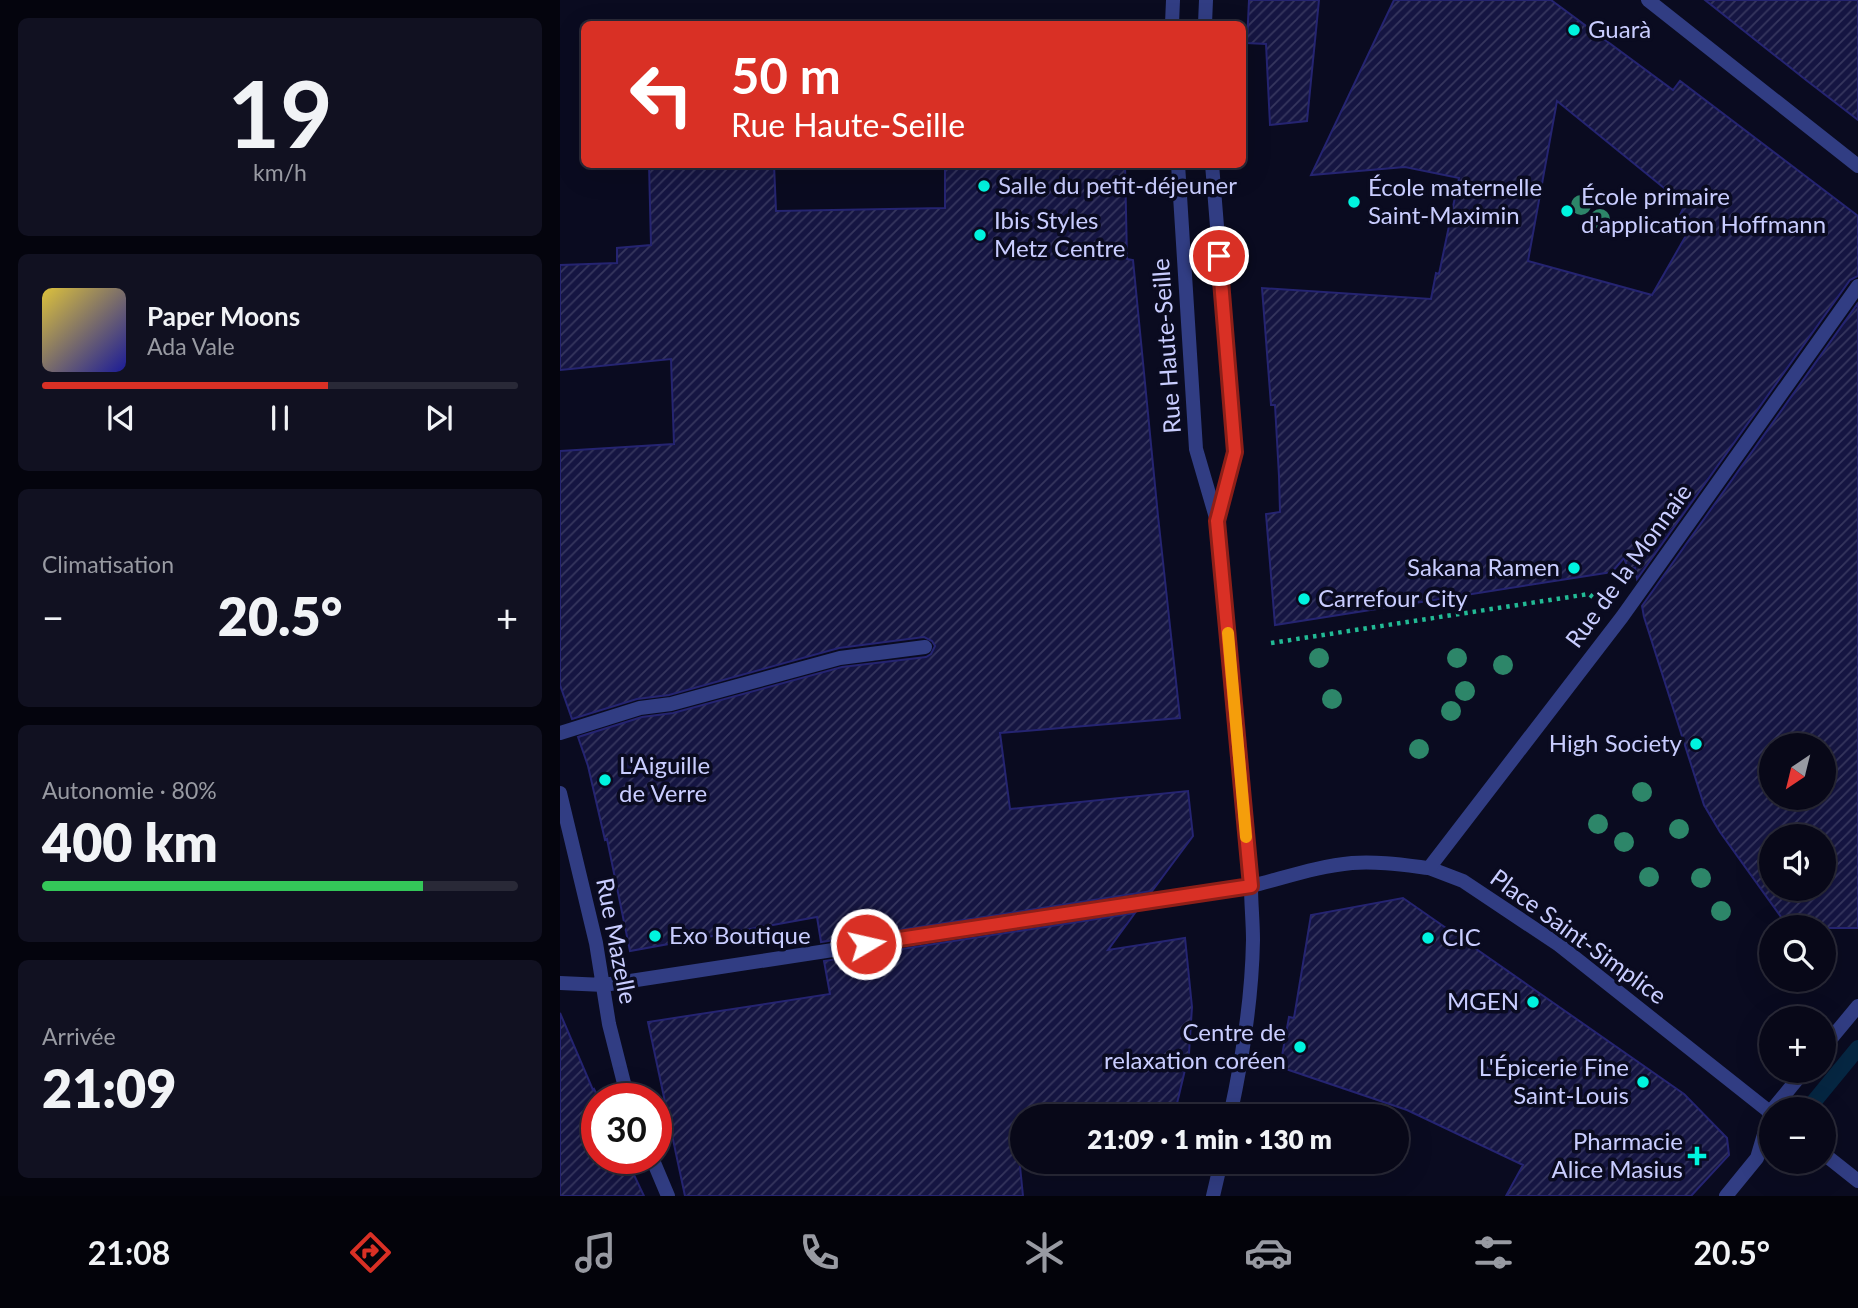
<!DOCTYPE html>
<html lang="fr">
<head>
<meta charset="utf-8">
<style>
  body { margin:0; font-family:Lato,sans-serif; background:#111121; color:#f1f3f6; height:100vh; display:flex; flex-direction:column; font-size:26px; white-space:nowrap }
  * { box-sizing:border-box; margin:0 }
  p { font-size:23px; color:#989aa2 }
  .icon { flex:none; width:38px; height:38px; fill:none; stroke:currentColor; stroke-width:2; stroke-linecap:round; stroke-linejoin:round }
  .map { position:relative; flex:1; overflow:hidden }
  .side { display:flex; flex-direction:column; gap:18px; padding:18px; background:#04040d; width:560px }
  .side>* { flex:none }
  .top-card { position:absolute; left:21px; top:21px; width:665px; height:147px; border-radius:10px; box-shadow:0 7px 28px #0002,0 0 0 2px #292937; background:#d93025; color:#fff; overflow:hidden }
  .needle { width:46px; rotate:215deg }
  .tools { position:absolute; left:1199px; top:733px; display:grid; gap:14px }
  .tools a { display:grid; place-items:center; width:77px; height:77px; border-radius:50%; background:#080818; box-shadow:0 7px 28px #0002,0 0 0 2px #292937; font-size:35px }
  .speed { position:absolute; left:21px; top:1083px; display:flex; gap:14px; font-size:35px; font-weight:700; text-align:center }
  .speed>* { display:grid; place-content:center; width:91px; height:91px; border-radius:50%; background:#080818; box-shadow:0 7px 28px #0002,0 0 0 2px #292937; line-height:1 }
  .speed .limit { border:10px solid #d22; background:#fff; color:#111 }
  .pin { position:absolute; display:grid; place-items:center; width:60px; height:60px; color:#fff; margin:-30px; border:4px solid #fff; border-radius:50%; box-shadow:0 2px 7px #0007 }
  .me { position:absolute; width:77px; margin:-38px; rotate:81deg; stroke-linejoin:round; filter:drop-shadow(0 0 5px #0008) }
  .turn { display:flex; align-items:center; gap:24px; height:147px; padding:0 35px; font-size:32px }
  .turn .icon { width:91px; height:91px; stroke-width:2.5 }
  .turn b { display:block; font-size:49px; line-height:60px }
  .big { font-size:52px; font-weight:800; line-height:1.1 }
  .side .widget { flex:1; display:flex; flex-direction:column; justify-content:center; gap:10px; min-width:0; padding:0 24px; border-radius:10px; background:#111121 }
  .side .dial { align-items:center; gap:0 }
  .dial b { font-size:91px; line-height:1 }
  .song { display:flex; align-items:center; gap:21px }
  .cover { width:84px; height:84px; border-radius:10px; background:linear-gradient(135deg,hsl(50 70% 55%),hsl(240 70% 35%)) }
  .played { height:7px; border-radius:4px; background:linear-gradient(90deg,#d93025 60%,#292937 60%) }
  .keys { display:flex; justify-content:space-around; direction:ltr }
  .heat { display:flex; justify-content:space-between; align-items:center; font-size:38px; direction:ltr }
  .charge { height:10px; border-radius:5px; background:linear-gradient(90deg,#34c759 80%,#292937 0) }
  .trip { position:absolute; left:450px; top:1104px; width:399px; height:70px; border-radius:35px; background:#080818; box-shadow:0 7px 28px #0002,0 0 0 2px #292937; font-weight:800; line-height:70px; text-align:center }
  .tab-bar { display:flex; height:112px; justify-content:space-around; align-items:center; background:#03030a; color:#989aa2 }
  .tab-bar .icon { width:49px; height:49px }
  .tab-bar .selected { color:#d93025 }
  .tab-bar b { font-size:32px; color:#f1f3f6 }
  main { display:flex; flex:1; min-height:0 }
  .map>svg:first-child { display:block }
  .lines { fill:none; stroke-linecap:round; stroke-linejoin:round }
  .stream { stroke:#062743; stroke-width:16 }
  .building { fill:url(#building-hatch); stroke:#252471; stroke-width:2; fill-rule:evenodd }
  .path { stroke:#22ba95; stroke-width:4.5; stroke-dasharray:3.5 5; stroke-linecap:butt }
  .service { stroke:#313d83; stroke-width:14 }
  .pedestrian { stroke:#313d83; stroke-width:14 }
  .minor { stroke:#313d83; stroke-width:14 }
  .tertiary { stroke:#313d83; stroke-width:14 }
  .tree { fill:#2d8669 }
  .route-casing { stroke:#8d1f18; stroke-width:18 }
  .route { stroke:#d93025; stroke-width:12 }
  .slow { stroke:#f59e0b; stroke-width:12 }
  .poi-dot { fill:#00f4df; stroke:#0a0b20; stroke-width:2.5 }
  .labels { text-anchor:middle; stroke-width:7; stroke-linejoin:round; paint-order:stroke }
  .poi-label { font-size:24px; fill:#c9cdff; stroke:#0a0b20; text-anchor:start }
  .street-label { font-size:24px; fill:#c9cdff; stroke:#0a0b20 }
</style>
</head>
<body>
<main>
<section class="side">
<div class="widget dial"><b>19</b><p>km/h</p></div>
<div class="widget">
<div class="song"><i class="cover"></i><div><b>Paper Moons</b><p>Ada Vale</p></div></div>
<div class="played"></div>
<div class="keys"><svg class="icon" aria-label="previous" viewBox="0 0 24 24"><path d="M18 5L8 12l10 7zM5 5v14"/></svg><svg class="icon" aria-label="pause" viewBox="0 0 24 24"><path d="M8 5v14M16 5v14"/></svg><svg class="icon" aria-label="next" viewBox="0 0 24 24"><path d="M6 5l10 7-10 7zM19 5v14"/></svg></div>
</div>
<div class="widget"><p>Climatisation</p>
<div class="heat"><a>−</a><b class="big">20.5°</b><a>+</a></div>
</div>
<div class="widget"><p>Autonomie · 80%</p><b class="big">400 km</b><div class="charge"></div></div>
<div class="widget"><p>Arrivée</p><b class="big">21:09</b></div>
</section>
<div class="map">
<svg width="1298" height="1196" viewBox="0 0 1298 1196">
  <defs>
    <pattern id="building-hatch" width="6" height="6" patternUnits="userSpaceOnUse" patternTransform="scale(1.75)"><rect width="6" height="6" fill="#151542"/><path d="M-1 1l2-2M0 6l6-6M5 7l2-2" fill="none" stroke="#36365e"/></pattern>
  </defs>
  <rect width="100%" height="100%" fill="#0a0b20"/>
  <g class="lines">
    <path class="stream" d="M1252 1104 1298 1048"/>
  </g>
  <path class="building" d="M689 0H759L747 121 710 125 706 44 687 43Z
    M834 0H991L1113 90 1120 81 1298 216V276L1290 280 1077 579 1075 568 1068 569 1064 558 1052 572 715 625 706 514 720 512 719 476 715 405H711L702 288 871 299 876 273 879 274 899 178 845 167 751 175ZM997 101 1125 205 1119 217 1132 225 1092 295 968 261Z
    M1145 0H1298V120L1246 80Z
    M89 164H214L216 211 385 208V164H565L567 259 573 260 598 516 620 718 440 733 450 809 628 791 633 836 592 891 261 942 257 917 70 951 47 839 45 840 28 766 18 737 82 717 113 713 282 667 366 657 371 654 375 646 372 641 364 637 279 648 109 695 77 699 12 719 0 685V451L114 444 111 359 0 370V265L57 263V248L91 245Z
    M1298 303V928H1229L1160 832 1144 805 1084 617 1082 606ZM1211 746H1264V798H1211ZM1211 836H1264V889H1211Z
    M843 898 1124 1094 1167 1138 1169 1155 1131 1196H946L963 1165 847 1110 720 1067 729 1017 734 1018 751 915Z
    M575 913 548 950 625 938 632 1007 629 1053 614 1116H462V1136H457L463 1196H125L88 1022 270 994 264 961Z
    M0 1013 33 1090 34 1089 39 1099H37V1158H66L84 1196H0Z"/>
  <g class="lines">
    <path class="path" d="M711 643 1029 594 1034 598"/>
    <path class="service" d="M0 733 80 708 111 704 280 658 365 647"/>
    <path class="pedestrian" d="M869 868 903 881 999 945 1211 1113
      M1264 1047 1298 1006
      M1212 1110 1244 1071
      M1264 1154 1298 1181
      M1166 1196 1197 1158 1211 1111"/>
    <path class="minor" d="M1088 0 1298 166
      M0 793 36 943 49 1024 68 1099
      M0 983 44 985 691 886C724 878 758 866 792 863 817 861 844 865 869 868L1062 617 1298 286
      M92 1158 108 1196"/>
    <path class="tertiary" d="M612 24 613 0
      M645 24 646 0
      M618 164 636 449 657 521 691 886C691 904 693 922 693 940 692 996 682 1061 670 1116
      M652 164 675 451 658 519
      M653 1196 661 1162"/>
  </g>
  <g class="tree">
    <circle cx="1021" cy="205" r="10"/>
    <circle cx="1040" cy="219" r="10"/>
    <circle cx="759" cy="658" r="10"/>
    <circle cx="897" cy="658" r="10"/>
    <circle cx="943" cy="665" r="10"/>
    <circle cx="905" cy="691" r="10"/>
    <circle cx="772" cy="699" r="10"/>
    <circle cx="891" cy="711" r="10"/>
    <circle cx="859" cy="749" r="10"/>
    <circle cx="1082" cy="792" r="10"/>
    <circle cx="1038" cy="824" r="10"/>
    <circle cx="1119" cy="829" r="10"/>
    <circle cx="1064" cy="842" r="10"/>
    <circle cx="1089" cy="877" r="10"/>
    <circle cx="1141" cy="878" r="10"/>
    <circle cx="1161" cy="911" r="10"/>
  </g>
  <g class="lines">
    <g class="route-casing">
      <path id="route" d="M306 944 691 886 657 521 675 452 659 256"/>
    </g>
    <use href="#route" class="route"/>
    <path class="slow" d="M668 633 686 837"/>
  </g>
  <g class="poi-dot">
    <circle cx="1014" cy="30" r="7"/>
    <circle cx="424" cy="186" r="7"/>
    <circle cx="794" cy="202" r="7"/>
    <circle cx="1007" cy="211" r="7"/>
    <circle cx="420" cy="235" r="7"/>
    <circle cx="1014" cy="568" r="7"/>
    <circle cx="744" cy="599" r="7"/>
    <circle cx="1136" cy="744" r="7"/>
    <circle cx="45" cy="780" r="7"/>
    <circle cx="95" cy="936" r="7"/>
    <circle cx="868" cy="938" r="7"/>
    <circle cx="973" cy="1002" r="7"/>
    <circle cx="740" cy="1047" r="7"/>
    <circle cx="1083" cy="1082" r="7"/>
    <path d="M1133.5 1145.5h7v7h7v7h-7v7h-7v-7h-7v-7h7z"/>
  </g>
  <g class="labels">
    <g class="poi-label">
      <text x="1028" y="38">Guarà</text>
      <text x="438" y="194">Salle du petit-déjeuner</text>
      <text x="808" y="196">École maternelle<tspan x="808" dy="28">Saint-Maximin</tspan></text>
      <text x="1021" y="205">École primaire<tspan x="1021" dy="28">d'application Hoffmann</tspan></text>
      <text x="434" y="229">Ibis Styles<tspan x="434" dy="28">Metz Centre</tspan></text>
      <text x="1000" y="576" text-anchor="end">Sakana Ramen</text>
      <text x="758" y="607">Carrefour City</text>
      <text x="1122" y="752" text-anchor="end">High Society</text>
      <text x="59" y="774">L'Aiguille<tspan x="59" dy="28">de Verre</tspan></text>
      <text x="109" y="944">Exo Boutique</text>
      <text x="882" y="946">CIC</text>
      <text x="959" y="1010" text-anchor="end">MGEN</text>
      <text x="726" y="1041" text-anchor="end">Centre de<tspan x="726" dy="28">relaxation coréen</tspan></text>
      <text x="1069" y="1076" text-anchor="end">L'Épicerie Fine<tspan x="1069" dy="28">Saint-Louis</tspan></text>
      <text x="1123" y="1150" text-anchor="end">Pharmacie<tspan x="1123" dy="28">Alice Masius</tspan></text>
    </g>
    <g class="street-label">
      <text transform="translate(607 346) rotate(-94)" y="8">Rue Haute-Seille</text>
      <text transform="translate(1069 566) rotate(-54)" y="8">Rue de la Monnaie</text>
      <text transform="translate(1018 937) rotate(36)" y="8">Place Saint-Simplice</text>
      <text transform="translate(56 941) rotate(79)" y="8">Rue Mazelle</text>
    </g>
  </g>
</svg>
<div class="tools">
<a><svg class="needle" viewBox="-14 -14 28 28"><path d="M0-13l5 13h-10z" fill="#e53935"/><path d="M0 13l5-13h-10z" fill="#989aa2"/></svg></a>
<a><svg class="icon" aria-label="sound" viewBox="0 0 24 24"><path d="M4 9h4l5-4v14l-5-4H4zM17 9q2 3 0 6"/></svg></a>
<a><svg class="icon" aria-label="search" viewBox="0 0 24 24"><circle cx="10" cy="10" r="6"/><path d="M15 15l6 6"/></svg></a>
<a>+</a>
<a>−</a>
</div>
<div class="speed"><div class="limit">30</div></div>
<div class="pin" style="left:659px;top:256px;background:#d93025"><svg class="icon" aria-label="arrive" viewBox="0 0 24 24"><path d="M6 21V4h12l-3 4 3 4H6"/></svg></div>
<svg class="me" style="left:306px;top:944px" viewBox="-20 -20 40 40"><circle r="17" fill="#d93025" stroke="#fff" stroke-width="3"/><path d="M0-11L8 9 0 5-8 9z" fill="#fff"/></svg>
<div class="trip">21:09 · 1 min · 130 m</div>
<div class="top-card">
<div class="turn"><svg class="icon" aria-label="left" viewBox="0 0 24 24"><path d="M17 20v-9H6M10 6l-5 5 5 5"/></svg><div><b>50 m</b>Rue Haute-Seille</div></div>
</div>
</div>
</main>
<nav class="tab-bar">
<b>21:08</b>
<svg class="icon selected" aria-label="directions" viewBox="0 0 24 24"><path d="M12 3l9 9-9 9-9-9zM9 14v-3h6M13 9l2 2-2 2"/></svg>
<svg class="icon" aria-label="music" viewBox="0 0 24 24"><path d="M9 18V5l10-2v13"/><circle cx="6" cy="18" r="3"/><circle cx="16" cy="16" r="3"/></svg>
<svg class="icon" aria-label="phone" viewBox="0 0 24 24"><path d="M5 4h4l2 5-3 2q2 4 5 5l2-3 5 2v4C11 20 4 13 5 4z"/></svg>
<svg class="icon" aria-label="climate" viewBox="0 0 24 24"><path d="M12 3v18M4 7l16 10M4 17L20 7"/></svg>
<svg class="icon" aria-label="car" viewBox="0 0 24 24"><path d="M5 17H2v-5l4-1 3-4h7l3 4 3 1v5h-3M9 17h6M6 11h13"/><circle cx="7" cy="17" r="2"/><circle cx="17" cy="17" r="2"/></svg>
<svg class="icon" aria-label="filters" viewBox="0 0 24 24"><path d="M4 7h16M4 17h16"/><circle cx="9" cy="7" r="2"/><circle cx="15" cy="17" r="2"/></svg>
<b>20.5°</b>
</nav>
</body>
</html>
